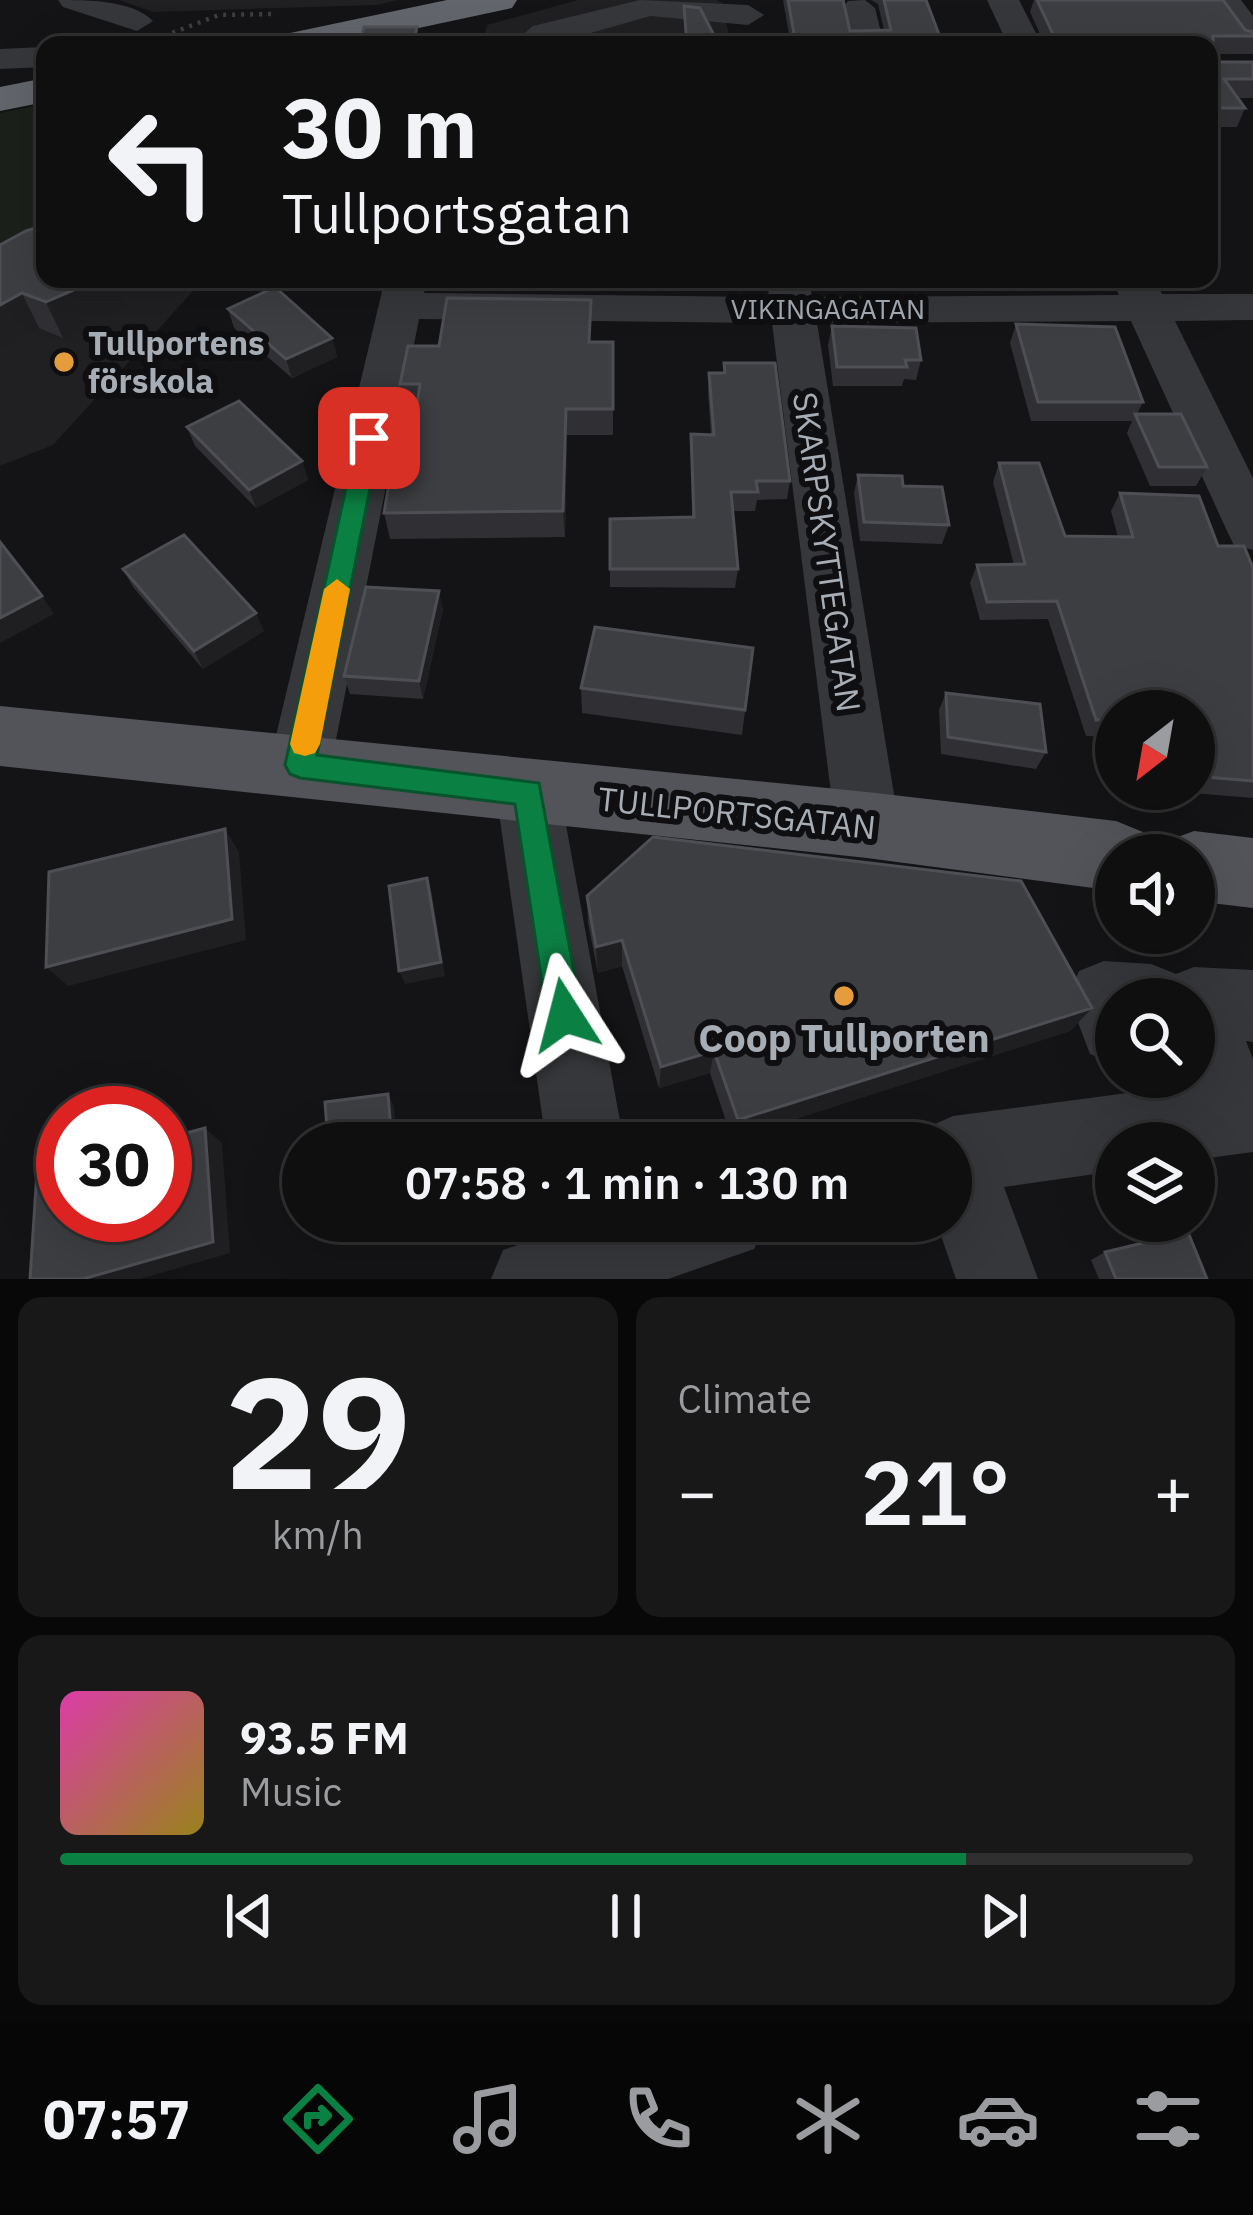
<!DOCTYPE html>
<html lang="en">
<head>
<meta charset="utf-8">
<style>
  body { margin:0; font-family:"IBM Plex Sans",sans-serif; background:#181819; color:#f1f3f6; height:100vh; display:flex; flex-direction:column; font-size:45px; white-space:nowrap }
  * { box-sizing:border-box; margin:0 }
  p { font-size:39px; color:#9b9c9f }
  .icon { flex:none; width:66px; height:66px; fill:none; stroke:currentColor; stroke-width:2; stroke-linecap:round; stroke-linejoin:round }
  .map { position:relative; height:1279px; overflow:hidden }
  .sheet { display:flex; flex-direction:column; gap:18px; padding:18px; background:#080809; flex:1 }
  .sheet>* { flex:none }
  .guide { position:absolute; left:36px; top:36px; width:1182px; height:252px; border-radius:24px; box-shadow:0 12px 48px #0002,0 0 0 3px #2f2f30; background:#0f0f10; color:#f1f3f6; overflow:hidden }
  .needle { width:78px; rotate:211deg }
  .buttons { position:absolute; left:1095px; top:690px; display:grid; gap:24px }
  .buttons a { display:grid; place-items:center; width:120px; height:120px; border-radius:50%; background:#0f0f10; box-shadow:0 12px 48px #0002,0 0 0 3px #2f2f30; font-size:60px }
  .speed { position:absolute; left:36px; top:1086px; display:flex; gap:24px; font-size:60px; font-weight:700; text-align:center }
  .speed>* { display:grid; place-content:center; width:156px; height:156px; border-radius:50%; background:#0f0f10; box-shadow:0 12px 48px #0002,0 0 0 3px #2f2f30; line-height:1 }
  .speed .limit { border:18px solid #d22; background:#fff; color:#111 }
  .pin { position:absolute; display:grid; place-items:center; width:102px; height:102px; color:#fff; margin:-51px; border-radius:24px; box-shadow:0 6px 18px #0006 }
  .me { position:absolute; width:132px; margin:-66px; rotate:351deg; stroke-linejoin:round; filter:drop-shadow(0 0 9px #0008) }
  .turn { display:flex; align-items:center; gap:42px; height:252px; padding:0 48px; font-size:54px }
  .turn .icon { width:156px; height:156px; stroke-width:2.5 }
  .turn b { display:block; font-size:84px; line-height:102px }
  .big { font-size:90px; font-weight:600; line-height:1.1 }
  .sheet .widget { flex:1; display:flex; flex-direction:column; justify-content:center; gap:18px; min-width:0; padding:0 42px; border-radius:24px; background:#181819 }
  .sheet .dial { align-items:center; gap:0 }
  .dial b { font-size:156px; line-height:1 }
  .song { display:flex; align-items:center; gap:36px }
  .cover { width:144px; height:144px; border-radius:18px; background:linear-gradient(135deg,hsl(320 70% 55%),hsl(50 70% 35%)) }
  .played { height:12px; border-radius:6px; background:linear-gradient(90deg,#0b8043 80%,#2f2f30 80%) }
  .keys { display:flex; justify-content:space-around; direction:ltr }
  .heat { display:flex; justify-content:space-between; align-items:center; font-size:66px; direction:ltr }
  .sheet .tiles { flex:1; display:grid; gap:18px; grid-template-columns:1fr 1fr }
  .widget:last-child { grid-column:span 2 }
  .trip { position:absolute; left:282px; top:1122px; width:690px; height:120px; border-radius:60px; background:#0f0f10; box-shadow:0 12px 48px #0002,0 0 0 3px #2f2f30; font-weight:600; line-height:120px; text-align:center }
  .tab-bar { display:flex; height:192px; justify-content:space-around; align-items:center; background:#060606; color:#9b9c9f }
  .tab-bar .icon { width:84px; height:84px }
  .tab-bar .current { color:#0b8043 }
  .tab-bar b { font-size:54px; color:#f1f3f6 }
  .map>svg:first-child { display:block }
  .built { fill:#202023 }
  .green { fill:#1b201b }
  .lines { fill:none; stroke-linecap:round; stroke-linejoin:round }
  .path { stroke:#3c3e41; stroke-width:4.5; stroke-dasharray:3 6; stroke-linecap:butt }
  .minor { fill:#35373a; fill-rule:evenodd }
  .major { fill:#525459; fill-rule:evenodd }
  .highway { fill:#62656b; fill-rule:evenodd }
  .wall { fill:#303034 }
  .shaded-wall { fill:#1f1f22 }
  .building { fill:#3d3e42; stroke:#4d4f54; stroke-width:3 }
  .route { fill:#0b8043; stroke:#07532c; stroke-width:3 }
  .slow { fill:#f59e0b }
  .poi-dot { fill:#e59c3d; stroke:#0f0f11; stroke-width:4.5 }
  .labels { text-anchor:middle; stroke-width:12; stroke-linejoin:round; paint-order:stroke }
  .far-street-label { font-size:27px; fill:#a7adb5; stroke:#0f0f11 }
  .poi-label { font-size:33px; font-weight:bold; fill:#a7adb5; stroke:#0f0f11; text-anchor:start }
  .street-label { font-size:33px; fill:#a7adb5; stroke:#0f0f11 }
  .near-poi-label { font-size:39px; font-weight:bold; fill:#a7adb5; stroke:#0f0f11 }
</style>
</head>
<body>
<div class="map">
<svg width="1253" height="1279" viewBox="0 0 1253 1279">
  <rect width="100%" height="100%" fill="#141416"/>
  <path class="built" d="M119 0H397L377 5 153 12Z
    M578 0H717L722 3 731 45H483L487 25Z
    M0 262 45 279H204L53 445 0 466Z"/>
  <path class="green" d="M45 104V250L0 262V113Z"/>
  <g class="lines">
    <path class="path" d="M164 36 219 15 271 14"/>
    <path class="minor" d="M58 0C88 0 132 0 153 21L137 31 63 7Z
      M640 0 748 5 764 15 748 25 650 16 549 45H510L533 26Z
      M865 0 875 8 884 45H850L843 8 848 1Z
      M987 0H1019L1042 45H1008Z
      M1209 0H1241L1253 16V48L1241 45Z
      M45 47V67L0 69V49Z
      M385 279H427L424 293 769 297 767 279H809L812 297 1119 295 1112 279H1154L1162 294H1253V320L1175 321 1253 478V550L1234 545 1227 531 1131 321 817 323 899 825 890 845 867 854 844 845 835 825 772 323 419 319 331 765 322 784 300 792 278 784 269 765Z
      M528 764 550 773 560 792 624 1143H546L496 792 506 773Z
      M1104 961 1151 964 1176 974 1194 967 1253 970V1042L1246 1041 1253 1059V1152L1194 1160V1143H1116V1171L1004 1187 1038 1279H956L936 1221H951V1143H918L924 1129 953 1116 1188 1085 1186 1077H1194V999H1116V1064L1090 1054 1068 996 1079 971Z
      M589 1221H766L754 1249 668 1279H491L503 1250Z"/>
    <path class="major" d="M0 706 867 792 1116 821 1143 832 1154 855H1116V891L867 858 0 766Z
      M1194 831 1253 838V908L1194 901V855H1161L1167 841Z"/>
    <path class="highway" d="M447 0H517L512 8 339 45H266L271 37Z
      M45 78V102L0 111V87Z"/>
  </g>
  <path class="wall" d="M783 0H845L843 2 850 31 884 30 878 4 871 0H926L943 45H791Z
    M1034 0H1223L1245 30 1253 32V54H1213V62L1253 79V98H1237L1245 108 1237 127H1209V45H1045L1030 12Z
    M1209 207 1218 224 1209 243Z
    M0 245 128 308 63 338 39 328 0 351Z
    M455 279H634V284L593 283 592 290 456 289Z
    M824 279H985L983 285H826Z
    M1159 279H1201L1196 289 1165 290Z
    M228 309 332 338 337 357 292 378 234 328Z
    M1016 324 1143 402 1137 414 1207 467 1196 486H1150L1127 433 1132 421H1031L1010 343Z
    M832 326 921 360 916 380 904 379 902 386H833L828 345Z
    M591 342H613V435H567L565 537 390 539 384 513 410 454 417 410H406L400 384Z
    M724 363 790 481 787 499 757 500 755 511H732L738 569 735 588 610 587V519L692 517 691 434 711 435 708 392 709 373H723Z
    M187 427 302 461 308 480 256 508 195 446Z
    M999 463 1065 536 1118 537 1111 511 1120 493 1218 546 1253 568V798L1168 791 1167 789H1194V711H1116V737L1086 736 1048 619 980 620 970 583 977 565H1014L993 482Z
    M858 475 903 486 949 525 942 544 860 541 854 493Z
    M123 569 264 631 203 669 133 587Z
    M443 609 423 699 350 694 344 676Z
    M753 648 742 735 582 713 581 688Z
    M946 693 1046 752 1036 769 941 754 939 710Z
    M587 896 1092 1008 1070 1031 732 1139 710 1073 659 1088 622 966 598 973 588 923Z
    M1105 1252 1207 1279H1099L1091 1260Z"/>
  <path class="shaded-wall" d="M417 27 420 45H413Z
    M99 279H116L128 308 63 338 46 302Z
    M22 293 39 328 0 351V305Z
    M332 338 337 357 292 378 286 359Z
    M566 409 567 435 565 537 563 511Z
    M302 461 308 480 256 508 249 490Z
    M439 591 443 609 423 699 419 681Z
    M42 596 54 614 0 643V618Z
    M256 613 264 631 203 669 194 651Z
    M225 829 239 852 246 940 68 986 46 967Z
    M427 878 432 893 445 976 405 984 399 971Z
    M622 940V966L598 973 596 947Z
    M1092 1008 1070 1031 732 1139 738 1120Z
    M714 1051 710 1073 659 1088 661 1067Z
    M388 1094 394 1106 397 1143H392Z
    M205 1128 222 1143 230 1253 140 1279H83Z"/>
  <path class="building" d="M788 0H843L850 31 891 30 884 0H926L943 45H796Z
    M1037 0H1223L1245 30 1253 32V36H1213V62H1253V79H1224L1245 108H1209V45H1058Z
    M684 6 700 8 719 45H687Z
    M364 27H417L413 45H359Z
    M1209 207 1218 224H1209Z
    M45 225V279H99L46 302 22 293 0 305V245L26 231Z
    M275 287 332 338 286 359 228 309Z
    M447 298 591 300 589 342H613V409H566L563 511 384 513 394 454H410L420 384H400L408 346H439Z
    M1016 324 1115 327 1143 402H1038Z
    M832 326 916 328 921 360H905L907 367H837Z
    M724 363H775L790 481H756L758 492H731L738 569H610V519L694 517 691 434 714 435 709 373H725Z
    M239 401 302 461 249 490 187 427Z
    M1135 414H1181L1207 467H1159Z
    M999 463H1039L1065 536 1133 537 1120 493 1199 496 1218 546H1244L1253 568V781L1194 776V711H1116V720H1096L1057 601 987 602 977 565 1025 564Z
    M858 475 902 476 903 486 942 487 949 525 864 522Z
    M184 535 256 613 194 651 123 569Z
    M0 542 42 596 0 618Z
    M366 587 439 591 419 681 344 676Z
    M595 627 753 648 745 710 581 688Z
    M946 693 1040 704 1046 752 948 737Z
    M225 829 232 919 46 967 49 872Z
    M653 837 1021 881 1092 1008 738 1120 714 1051 661 1067 622 940 596 947 587 896Z
    M427 878 441 962 399 971 389 886Z
    M388 1094 392 1143H328L325 1102Z
    M205 1128 213 1242 83 1279H30L37 1171 63 1165V1215H165V1139Z
    M450 1136V1143H397Z
    M1188 1232 1207 1279H1116L1105 1252Z"/>
  <path class="route" d="M369 430 380 438 317 755 539 783 582 1015 577 1027 565 1032 552 1027 547 1015 515 804 300 778 290 774 285 765 357 438Z"/>
  <path class="slow" d="M337 579 350 589 320 744 315 753 305 756 294 753 290 744 324 589Z"/>
  <g class="poi-dot">
    <circle cx="64" cy="362" r="12"/>
    <circle cx="844" cy="996" r="12"/>
  </g>
  <g class="labels">
    <g class="far-street-label">
      <text x="828" y="319">VIKINGAGATAN</text>
    </g>
    <g class="poi-label">
      <text x="88" y="355">Tullportens<tspan x="88" dy="38">förskola</tspan></text>
    </g>
    <g class="street-label">
      <text transform="translate(827 552) rotate(82)" y="12">SKARPSKYTTEGATAN</text>
      <text transform="translate(737 813) rotate(6)" y="12">TULLPORTSGATAN</text>
    </g>
    <g class="near-poi-label">
      <text x="844" y="1052">Coop Tullporten</text>
    </g>
  </g>
</svg>
<div class="buttons">
<a><svg class="needle" viewBox="-14 -14 28 28"><path d="M0-13l5 13h-10z" fill="#e53935"/><path d="M0 13l5-13h-10z" fill="#9b9c9f"/></svg></a>
<a><svg class="icon" aria-label="sound" viewBox="0 0 24 24"><path d="M4 9h4l5-4v14l-5-4H4zM17 9q2 3 0 6"/></svg></a>
<a><svg class="icon" aria-label="search" viewBox="0 0 24 24"><circle cx="10" cy="10" r="6"/><path d="M15 15l6 6"/></svg></a>
<a><svg class="icon" aria-label="layers" viewBox="0 0 24 24"><path d="M12 4l9 5-9 5-9-5zM3 14l9 5 9-5"/></svg></a>
</div>
<div class="speed"><div class="limit">30</div></div>
<div class="pin" style="left:369px;top:438px;background:#d93025"><svg class="icon" aria-label="arrive" viewBox="0 0 24 24"><path d="M6 21V4h12l-3 4 3 4H6"/></svg></div>
<svg class="me" style="left:565px;top:1015px" viewBox="-20 -20 40 40"><path d="M0-17L14 15 0 8-14 15z" fill="#0b8043" stroke="#fff" stroke-width="4"/></svg>
<div class="trip">07:58 · 1 min · 130 m</div>
<div class="guide">
<div class="turn"><svg class="icon" aria-label="left" viewBox="0 0 24 24"><path d="M17 20v-9H6M10 6l-5 5 5 5"/></svg><div><b>30 m</b>Tullportsgatan</div></div>
</div>
</div>
<section class="sheet">
<div class="tiles">
<div class="widget dial"><b>29</b><p>km/h</p></div>
<div class="widget"><p>Climate</p>
<div class="heat"><a>−</a><b class="big">21°</b><a>+</a></div>
</div>
<div class="widget">
<div class="song"><i class="cover"></i><div><b>93.5 FM</b><p>Music</p></div></div>
<div class="played"></div>
<div class="keys"><svg class="icon" aria-label="previous" viewBox="0 0 24 24"><path d="M18 5L8 12l10 7zM5 5v14"/></svg><svg class="icon" aria-label="pause" viewBox="0 0 24 24"><path d="M8 5v14M16 5v14"/></svg><svg class="icon" aria-label="next" viewBox="0 0 24 24"><path d="M6 5l10 7-10 7zM19 5v14"/></svg></div>
</div>
</div>
</section>
<nav class="tab-bar">
<b>07:57</b>
<svg class="icon current" aria-label="directions" viewBox="0 0 24 24"><path d="M12 3l9 9-9 9-9-9zM9 14v-3h6M13 9l2 2-2 2"/></svg>
<svg class="icon" aria-label="music" viewBox="0 0 24 24"><path d="M9 18V5l10-2v13"/><circle cx="6" cy="18" r="3"/><circle cx="16" cy="16" r="3"/></svg>
<svg class="icon" aria-label="phone" viewBox="0 0 24 24"><path d="M5 4h4l2 5-3 2q2 4 5 5l2-3 5 2v4C11 20 4 13 5 4z"/></svg>
<svg class="icon" aria-label="climate" viewBox="0 0 24 24"><path d="M12 3v18M4 7l16 10M4 17L20 7"/></svg>
<svg class="icon" aria-label="car" viewBox="0 0 24 24"><path d="M5 17H2v-5l4-1 3-4h7l3 4 3 1v5h-3M9 17h6M6 11h13"/><circle cx="7" cy="17" r="2"/><circle cx="17" cy="17" r="2"/></svg>
<svg class="icon" aria-label="filters" viewBox="0 0 24 24"><path d="M4 7h16M4 17h16"/><circle cx="9" cy="7" r="2"/><circle cx="15" cy="17" r="2"/></svg>
</nav>
</body>
</html>
